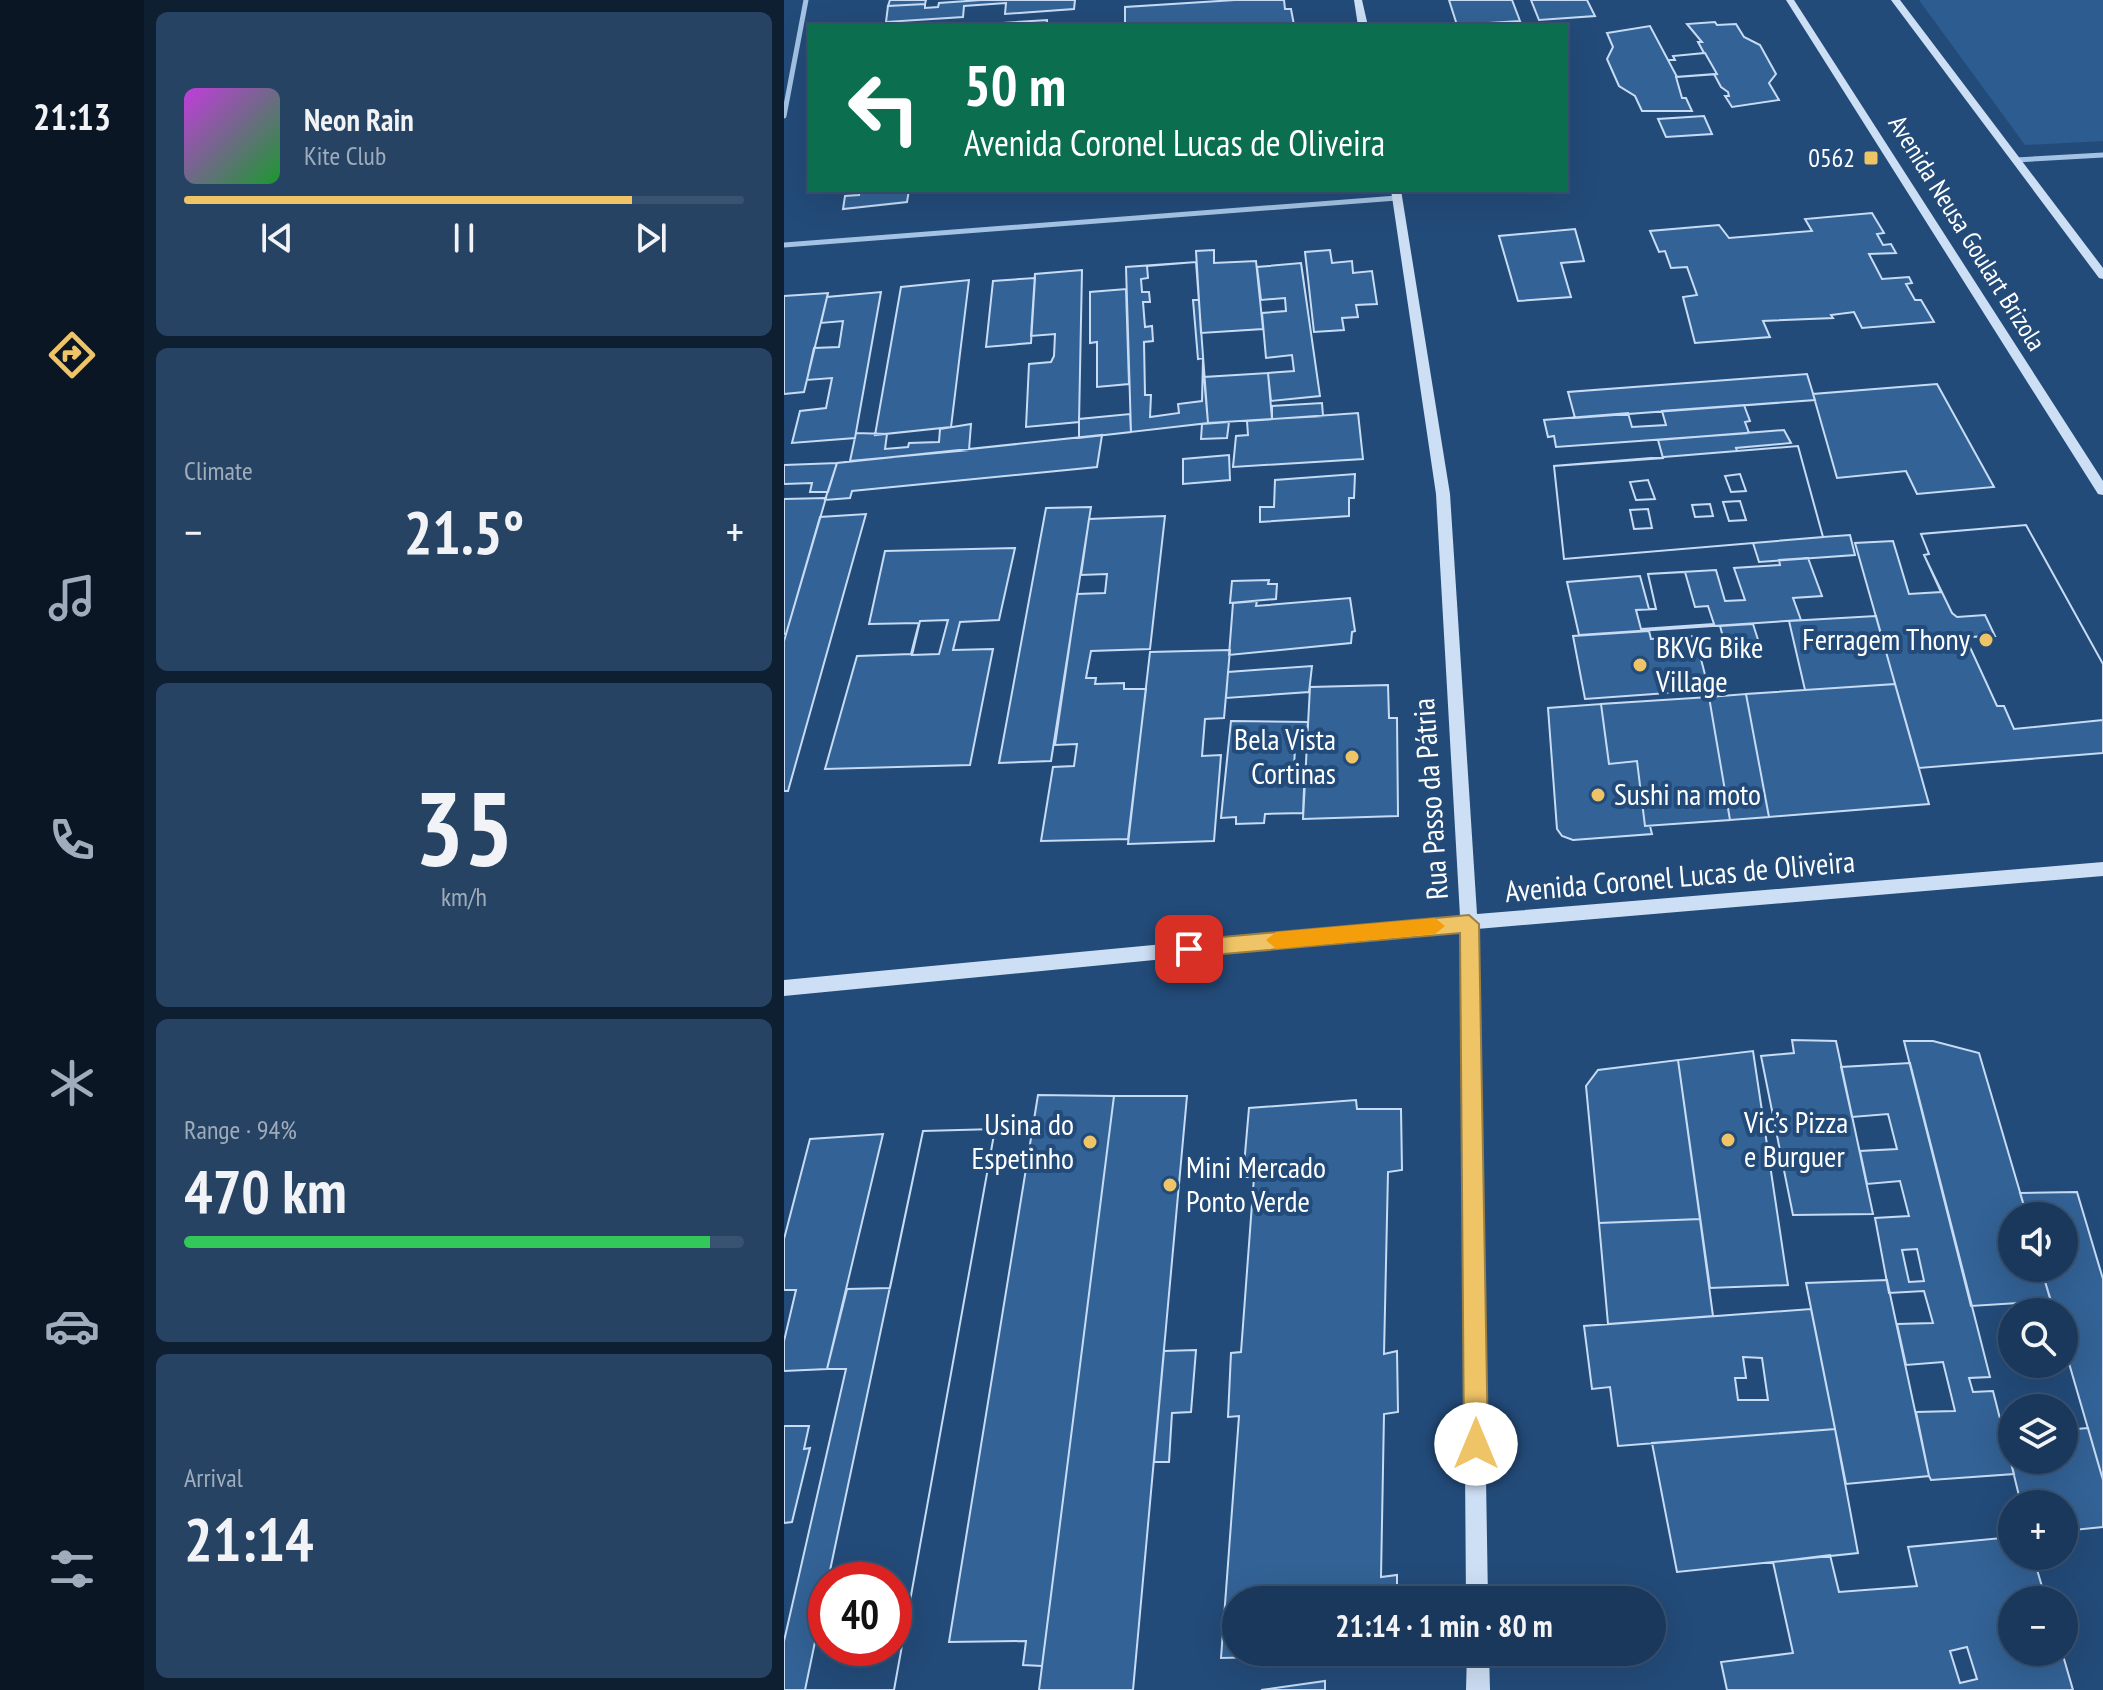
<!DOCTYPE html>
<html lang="en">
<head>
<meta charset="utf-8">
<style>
  body { margin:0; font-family:"PT Sans Narrow",sans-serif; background:#274364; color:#f1f3f6; height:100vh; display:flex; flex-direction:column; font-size:30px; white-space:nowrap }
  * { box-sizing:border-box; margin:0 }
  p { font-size:26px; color:#9facbb }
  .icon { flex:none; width:44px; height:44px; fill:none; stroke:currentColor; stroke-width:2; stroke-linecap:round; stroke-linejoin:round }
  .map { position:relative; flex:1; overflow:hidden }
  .panel { display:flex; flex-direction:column; gap:12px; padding:12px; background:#0e1f32; width:640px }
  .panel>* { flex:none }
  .hud { position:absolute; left:24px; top:24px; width:760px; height:168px; border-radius:0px; box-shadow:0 8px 32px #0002,0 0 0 2px #385271; background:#0b6e4f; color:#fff; overflow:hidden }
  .fabs { position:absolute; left:1214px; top:1202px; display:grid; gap:16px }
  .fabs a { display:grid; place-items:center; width:80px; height:80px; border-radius:50%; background:#1a385b; box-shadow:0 8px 32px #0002,0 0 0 2px #385271; font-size:40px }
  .speed { position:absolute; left:24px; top:1562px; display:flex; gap:16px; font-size:40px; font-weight:700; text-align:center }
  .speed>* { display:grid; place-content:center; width:104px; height:104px; border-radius:50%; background:#1a385b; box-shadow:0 8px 32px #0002,0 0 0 2px #385271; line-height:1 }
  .speed .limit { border:12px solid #d22; background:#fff; color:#111 }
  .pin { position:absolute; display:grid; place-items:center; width:68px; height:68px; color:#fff; margin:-34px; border-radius:16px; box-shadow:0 4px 12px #0006 }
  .me { position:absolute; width:88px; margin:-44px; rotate:0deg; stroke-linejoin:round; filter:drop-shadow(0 0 6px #0008) }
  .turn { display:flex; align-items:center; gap:28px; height:168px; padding:0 24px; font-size:36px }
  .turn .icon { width:104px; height:104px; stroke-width:2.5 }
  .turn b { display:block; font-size:56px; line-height:68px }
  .big { font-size:60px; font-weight:600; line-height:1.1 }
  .panel .tile { flex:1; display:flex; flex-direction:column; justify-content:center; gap:12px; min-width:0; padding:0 28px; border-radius:12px; background:#274364 }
  .panel .dial { align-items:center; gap:0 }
  .dial b { font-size:104px; line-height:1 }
  .song { display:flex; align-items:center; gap:24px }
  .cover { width:96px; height:96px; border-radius:12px; background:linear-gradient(135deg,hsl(290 70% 55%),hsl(130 70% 35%)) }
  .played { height:8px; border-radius:4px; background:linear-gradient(90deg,#efc467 80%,#385271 80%) }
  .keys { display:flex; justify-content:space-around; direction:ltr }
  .heat { display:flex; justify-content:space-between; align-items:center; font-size:44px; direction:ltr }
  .charge { height:12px; border-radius:6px; background:linear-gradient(90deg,#34c759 94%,#385271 0) }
  .trip { position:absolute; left:438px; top:1586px; width:444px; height:80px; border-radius:40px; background:#1a385b; box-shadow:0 8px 32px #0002,0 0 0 2px #385271; font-weight:600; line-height:80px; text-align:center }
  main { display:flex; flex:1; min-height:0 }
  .tabs { display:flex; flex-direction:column; width:144px; justify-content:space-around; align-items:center; background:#0a1624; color:#9facbb }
  .tabs .icon { width:56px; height:56px }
  .tabs .on { color:#efc467 }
  .tabs b { font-size:36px; color:#f1f3f6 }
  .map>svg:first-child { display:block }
  .green { fill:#2d5c91 }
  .building { fill:#336296; stroke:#c7dcf4; stroke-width:2; fill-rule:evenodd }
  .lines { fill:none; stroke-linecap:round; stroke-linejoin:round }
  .street { stroke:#a4c3e4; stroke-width:5 }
  .secondary { fill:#cddff4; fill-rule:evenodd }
  .route { fill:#efc467; stroke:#9b7f43; stroke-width:2 }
  .slow { fill:#f59e0b }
  .poi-dot { fill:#efc467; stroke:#234b79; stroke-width:3 }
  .labels { text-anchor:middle; stroke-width:8; stroke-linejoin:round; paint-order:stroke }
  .far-poi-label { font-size:26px; fill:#fff; stroke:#234b79; text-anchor:end }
  .far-street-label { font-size:26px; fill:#fff; stroke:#234b79 }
  .poi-label { font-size:30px; fill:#fff; stroke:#234b79; text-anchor:start }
  .street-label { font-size:30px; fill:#fff; stroke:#234b79 }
</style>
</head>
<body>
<main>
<nav class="tabs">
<b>21:13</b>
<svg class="icon on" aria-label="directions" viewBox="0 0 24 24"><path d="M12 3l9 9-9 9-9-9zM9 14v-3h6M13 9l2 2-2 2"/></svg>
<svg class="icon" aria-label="music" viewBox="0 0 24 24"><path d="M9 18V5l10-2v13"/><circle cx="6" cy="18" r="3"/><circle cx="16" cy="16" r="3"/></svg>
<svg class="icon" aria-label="phone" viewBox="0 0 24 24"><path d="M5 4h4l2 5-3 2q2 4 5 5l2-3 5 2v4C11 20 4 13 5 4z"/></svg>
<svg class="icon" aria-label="climate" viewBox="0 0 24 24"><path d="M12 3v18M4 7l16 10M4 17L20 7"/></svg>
<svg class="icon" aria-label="car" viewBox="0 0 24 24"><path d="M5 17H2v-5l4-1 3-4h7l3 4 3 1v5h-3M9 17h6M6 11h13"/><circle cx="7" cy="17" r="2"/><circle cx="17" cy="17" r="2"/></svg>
<svg class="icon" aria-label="filters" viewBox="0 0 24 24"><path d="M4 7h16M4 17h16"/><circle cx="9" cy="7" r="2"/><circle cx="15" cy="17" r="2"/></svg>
</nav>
<section class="panel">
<div class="tile">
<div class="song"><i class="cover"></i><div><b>Neon Rain</b><p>Kite Club</p></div></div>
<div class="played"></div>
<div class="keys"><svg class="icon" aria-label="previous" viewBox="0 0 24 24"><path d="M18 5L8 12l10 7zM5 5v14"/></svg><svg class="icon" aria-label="pause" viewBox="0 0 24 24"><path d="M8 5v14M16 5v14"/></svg><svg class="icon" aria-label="next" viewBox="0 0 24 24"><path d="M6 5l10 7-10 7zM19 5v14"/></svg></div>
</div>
<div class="tile"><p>Climate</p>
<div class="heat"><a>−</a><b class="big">21.5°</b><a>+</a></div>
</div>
<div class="tile dial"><b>35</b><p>km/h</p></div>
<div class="tile"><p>Range · 94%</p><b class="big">470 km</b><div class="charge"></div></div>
<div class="tile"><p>Arrival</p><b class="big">21:14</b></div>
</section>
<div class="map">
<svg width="1319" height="1690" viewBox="0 0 1319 1690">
  <rect width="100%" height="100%" fill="#234b79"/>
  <path class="green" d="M1135 0H1319V141L1241 145Z"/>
  <path class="building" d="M106 0H142L141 4 104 6Z
    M197 0H291L290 9 221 14 222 3 180 6 179 17 102 22 104 6 141 4V8L154 7 155 3Z
    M451 0H500L501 9H507L510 25 341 26V7Z
    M665 0H728L736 21 673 25Z
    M747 0H803L811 16 755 20Z
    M263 20V26H189V25Z
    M931 22 933 25 952 24 960 37 976 45 992 74 985 83 995 100 948 107 941 96H945L944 92 937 87 930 74 892 77 898 98H902L908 111H858L851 96 835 86 823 59 829 47 823 33 866 26 884 60H891L889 56 920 53 914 42H918L903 24Z
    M921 53 933 74 893 77 884 60H891L889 56Z
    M920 116 928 134 882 137 874 119Z
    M76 190H125L123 202 59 209 61 196 75 195Z
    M1088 213 1100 233 1093 234 1099 245 1107 244 1112 253 1085 254 1098 279 1125 277 1128 283 1122 284 1131 300H1137L1150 322 1078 328 1070 312 1047 315 1049 318 979 321 986 337 911 343 899 297 913 295 903 267 887 268 881 251 875 252 866 231 935 225 945 238 1028 231 1021 219Z
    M791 229 800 261 777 263 787 297 734 301 715 236Z
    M430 250V263L472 261 479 329 417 333 412 251Z
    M546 250 548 263 568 261 569 273 588 271 593 304 572 305 574 317 558 318 560 330 530 332 521 252Z
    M412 262 424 423 347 432 342 267Z
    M412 262 415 300H409L414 359 419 358 418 401 394 404 395 413 366 417 367 395H361L360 342 369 341 368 326 361 327 359 302H366L365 292H358L357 279 364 278 363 266Z
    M517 263 536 396 487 401 484 373 510 371 508 355 482 358 478 313 502 311 501 298 477 300 473 267Z
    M298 270 295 422 242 427 245 364 267 362 270 356 271 334 247 336 251 274Z
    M251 278 247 343 202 347 209 281Z
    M185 280 167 427 91 435 117 287Z
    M342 289 345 384 313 387V342L306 343V292Z
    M97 292 71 438 8 443 16 411 42 408 48 378 23 380 30 348 55 347 59 321 37 323 43 297Z
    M44 293 20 392 0 394V296Z
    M484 373 488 419 424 423 420 377Z
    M1023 374 1031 400 791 418 784 392Z
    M1153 384 1210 487 1133 494 1122 471 1053 478 1029 394Z
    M538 403 539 416 488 419V406Z
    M960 405 966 421 961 422 965 433 772 447 770 436 764 437 760 420 844 413 848 427 882 425 878 411Z
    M574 413 579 459 449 467 452 436 464 435 463 421Z
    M346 414 347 432 295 438V419Z
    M445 422 443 438 417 439 418 424Z
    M187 424 185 450 66 461 72 433 103 434 101 449 124 447 125 443 155 442 156 429Z
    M1000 430 1007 443 952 448 953 451 1014 446 1039 537 1066 535 1071 555 975 562 969 543 780 559 770 466 879 458 874 440ZM956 474 962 491 947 492 941 476ZM864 480 871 499 852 500 846 482ZM956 501 962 520 945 521 939 502ZM926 504 929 516 911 517 908 505ZM864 509 868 528 850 529 846 510Z
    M318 435 313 467 68 491 66 498 41 500 53 463Z
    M1014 446 1039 537 780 559 770 466ZM956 474 962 491 947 492 941 476ZM864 480 871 499 852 500 846 482ZM956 501 962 520 945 521 939 502ZM926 504 929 516 911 517 908 505ZM864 509 868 528 850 529 846 510Z
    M445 455 446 480 399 484V459Z
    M53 463 44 492H26L28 483 0 484V465Z
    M571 474 570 498H565V516L476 522V507H490L491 480Z
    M42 498 2 634H0V499Z
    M307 507 267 761 215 763 262 508Z
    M82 514 4 791H0V641L36 517Z
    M381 516 366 649 307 651 302 678H312L311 684 340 683V689H362L344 839 257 841 269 767 290 766 293 744 271 745 293 594 321 593 323 574 297 575 305 519Z
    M1242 525 1319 664V753L1135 768 1071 543 1109 541 1125 594 1157 592 1140 555 1145 554 1137 534Z
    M1242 525 1319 664V720L1230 729 1220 706H1213L1184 643V637L1211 636 1201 615 1173 617 1168 613 1140 555 1145 554 1137 534Z
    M231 548 215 620 176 622 169 650 209 649 186 765 41 769 73 656 127 654 135 623 85 624 101 551Z
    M1024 558 1038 596 1009 598 1017 620 795 635 783 582 856 576 865 609H872L864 574 932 570 941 601 961 600 950 568 996 565 995 560Z
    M901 572 911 607 924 606 930 624 857 629 852 610 872 609 864 574Z
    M485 580 484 584H493L492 599 446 603 448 581Z
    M566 598 571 631 568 632 567 643 445 655 449 603 473 601 472 606Z
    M1092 616 1111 684 1021 690 1005 621Z
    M164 620 155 654 128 655 136 621Z
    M969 624 976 646 942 648 936 626Z
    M865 631 867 639 911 636 925 690 801 699 789 636Z
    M446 650 440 718 421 719 418 756 437 755 430 841 344 844 366 652Z
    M528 666 525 692 442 698 444 672Z
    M1111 684 1145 804 985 817 962 694Z
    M604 685 605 718H613L614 816 519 819 526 687Z
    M962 694 985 817 946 820 925 697Z
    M925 697 946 820 861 826 853 761 825 764 817 704Z
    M817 704 825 764 853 761 861 826H866L868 834 789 840 778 836 773 829 764 708Z
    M447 721 524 722 522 748H511L510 767 521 766 519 813 481 814 480 823 452 824V817L437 818Z
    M1008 1040 1052 1041 1089 1214 1009 1215 977 1056 1010 1053Z
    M1120 1041H1149L1195 1053 1243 1216H1228V1268H1257L1267 1301 1187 1306Z
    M969 1051 1004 1285 926 1288 894 1060Z
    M894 1060 916 1219 815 1223 802 1086 814 1070Z
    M1126 1063 1206 1377 1185 1378 1189 1392 1209 1391 1230 1474 1147 1480 1145 1476 1132 1412 1171 1411 1159 1362 1122 1365 1113 1324 1149 1323 1140 1291 1105 1293 1091 1218 1125 1216 1116 1181 1083 1184 1076 1151 1113 1149 1104 1114 1068 1117 1057 1067ZM1133 1249 1140 1281 1125 1282 1118 1250Z
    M254 1095 330 1096 258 1666 239 1665 242 1641 165 1642Z
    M330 1096H403L349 1690H255Z
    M572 1100 573 1109H617L618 1170 604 1172 600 1354 613 1351 614 1412 600 1414 597 1577 613 1575V1600H452V1652L613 1654 437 1658 455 1416 444 1417 447 1353 457 1352 470 1177H459L465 1108Z
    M211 1129 110 1690H21L42 1589V1648H110V1580H44L139 1131Z
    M211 1129 110 1690H0V1641L62 1369H43L63 1289 106 1288 139 1131ZM42 1580H110V1648H42Z
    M99 1134 43 1369 0 1371V1341L12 1290H0V1239L26 1139Z
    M1293 1192 1319 1279V1480L1280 1346V1312H1270L1257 1268H1280V1216H1243L1236 1193Z
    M916 1219 929 1316 824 1324 815 1223Z
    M1103 1280 1145 1476 1062 1484 1022 1283Z
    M1027 1309 1051 1429 834 1446 826 1387 808 1389 800 1326ZM959 1357 978 1358 984 1400H954L951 1378H962Z
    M412 1350 407 1412 388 1413 385 1462H370L380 1351Z
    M0 1426H25L20 1449 26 1448 8 1522 0 1523Z
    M1304 1428 1319 1480V1527L1280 1531V1504H1237L1220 1434 1228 1433V1460H1280V1430Z
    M1051 1429 1074 1553 893 1572 868 1443Z
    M1228 1537V1556H1249L1262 1600H1228V1652H1278L1289 1690H943L937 1662 1009 1653 989 1562 1046 1555 1055 1592 1133 1586 1124 1547ZM1183 1647 1193 1679 1176 1683 1166 1651Z
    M541 1681V1690H477Z"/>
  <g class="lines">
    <path class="street" d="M0 116 22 0
      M1231 160 1319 155
      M0 245 613 198"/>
    <path class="secondary" d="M570 0H578L584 26H574Z
      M1002 0H1010L1319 481V495L1314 494Z
      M1107 0H1116L1319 268V279L1315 278Z
      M607 190H617L666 494 693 914 1319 862V876L693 929 704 1600H682L677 930 0 996V980L676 916 652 494Z
      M683 1652H705L706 1690H682Z"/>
  </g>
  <path class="route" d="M685 915 695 924 704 1444 700 1453 692 1456 684 1453 680 1444 676 933 405 957 395 949 405 940Z"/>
  <path class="slow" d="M651 918 661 926 651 934 492 949 482 940 492 932Z"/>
  <g class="poi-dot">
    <rect x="1079" y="150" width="16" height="16" rx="4"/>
    <circle cx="1202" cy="640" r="8"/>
    <circle cx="856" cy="665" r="8"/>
    <circle cx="568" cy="757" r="8"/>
    <circle cx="814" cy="795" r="8"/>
    <circle cx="944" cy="1140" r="8"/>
    <circle cx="306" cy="1142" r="8"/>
    <circle cx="386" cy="1185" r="8"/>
  </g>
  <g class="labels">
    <g class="far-poi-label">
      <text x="1071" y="167">0562</text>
    </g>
    <g class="far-street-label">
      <text transform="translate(1183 233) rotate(58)" y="9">Avenida Neusa Goulart Brizola</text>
    </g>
    <g class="poi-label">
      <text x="1186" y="650" text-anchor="end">Ferragem Thony</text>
      <text x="872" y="658">BKVG Bike<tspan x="872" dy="34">Village</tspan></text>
      <text x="552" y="750" text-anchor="end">Bela Vista<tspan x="552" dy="34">Cortinas</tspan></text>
      <text x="830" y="805">Sushi na moto</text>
      <text x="960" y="1133">Vic’s Pizza<tspan x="960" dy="34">e Burguer</tspan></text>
      <text x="290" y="1135" text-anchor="end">Usina do<tspan x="290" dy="34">Espetinho</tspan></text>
      <text x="402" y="1178">Mini Mercado<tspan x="402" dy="34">Ponto Verde</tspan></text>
    </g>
    <g class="street-label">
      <text transform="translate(647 799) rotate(-94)" y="10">Rua Passo da Pátria</text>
      <text transform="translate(896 877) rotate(-5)" y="10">Avenida Coronel Lucas de Oliveira</text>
    </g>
  </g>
</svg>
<div class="fabs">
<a><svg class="icon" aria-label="sound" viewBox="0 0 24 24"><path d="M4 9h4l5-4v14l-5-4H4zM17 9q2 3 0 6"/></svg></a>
<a><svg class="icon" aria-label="search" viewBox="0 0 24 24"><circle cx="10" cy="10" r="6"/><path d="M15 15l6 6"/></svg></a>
<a><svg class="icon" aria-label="layers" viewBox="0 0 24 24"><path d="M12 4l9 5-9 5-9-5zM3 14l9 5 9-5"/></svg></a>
<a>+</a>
<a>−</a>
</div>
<div class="speed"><div class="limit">40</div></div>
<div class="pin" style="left:405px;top:949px;background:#d93025"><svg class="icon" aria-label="arrive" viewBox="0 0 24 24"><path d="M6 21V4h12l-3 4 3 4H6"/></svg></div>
<svg class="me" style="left:692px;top:1444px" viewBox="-20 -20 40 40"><circle r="19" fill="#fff"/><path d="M0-13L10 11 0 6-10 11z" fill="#efc467"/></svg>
<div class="trip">21:14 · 1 min · 80 m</div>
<div class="hud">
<div class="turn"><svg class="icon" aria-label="left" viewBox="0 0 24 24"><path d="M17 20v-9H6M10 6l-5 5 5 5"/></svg><div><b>50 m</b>Avenida Coronel Lucas de Oliveira</div></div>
</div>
</div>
</main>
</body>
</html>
